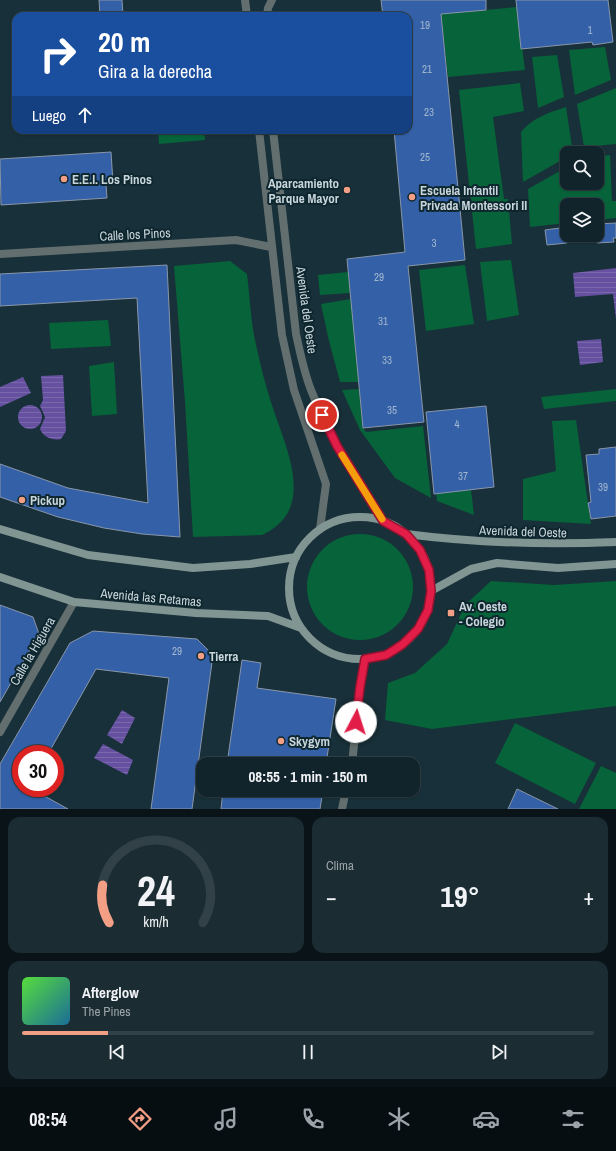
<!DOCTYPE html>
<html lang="es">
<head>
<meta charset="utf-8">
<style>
  body { margin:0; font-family:"Archivo Narrow",sans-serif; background:#1b2c33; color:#f1f3f6; height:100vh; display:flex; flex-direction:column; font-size:15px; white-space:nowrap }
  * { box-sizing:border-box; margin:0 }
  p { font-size:13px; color:#9ca4a9 }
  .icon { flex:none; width:22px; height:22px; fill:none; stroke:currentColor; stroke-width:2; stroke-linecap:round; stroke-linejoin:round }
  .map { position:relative; height:809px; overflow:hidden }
  .side { display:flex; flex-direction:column; gap:8px; padding:8px; background:#0a1418; flex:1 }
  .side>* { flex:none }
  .hud { position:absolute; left:12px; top:12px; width:400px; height:122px; border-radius:12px; box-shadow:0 1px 3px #0004,0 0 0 1px #314147; background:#1a4fa0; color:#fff; overflow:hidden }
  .buttons { position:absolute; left:560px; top:146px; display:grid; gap:8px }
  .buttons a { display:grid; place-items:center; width:44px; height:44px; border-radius:8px; background:#12242b; box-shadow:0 1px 3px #0004,0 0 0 1px #314147; font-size:20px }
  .speed { position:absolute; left:12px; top:745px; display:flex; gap:8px; font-size:20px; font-weight:700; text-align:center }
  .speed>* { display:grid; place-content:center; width:52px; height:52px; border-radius:50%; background:#12242b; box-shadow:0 1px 3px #0004,0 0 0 1px #314147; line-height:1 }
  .speed .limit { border:6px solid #d22; background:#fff; color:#111 }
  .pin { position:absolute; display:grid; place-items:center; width:34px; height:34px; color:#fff; margin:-17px; border:2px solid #fff; border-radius:50%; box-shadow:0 1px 4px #0007 }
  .me { position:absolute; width:44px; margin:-22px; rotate:5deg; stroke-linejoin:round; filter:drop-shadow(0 0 3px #0008) }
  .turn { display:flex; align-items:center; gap:14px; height:84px; padding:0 20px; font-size:18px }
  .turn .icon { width:52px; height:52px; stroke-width:2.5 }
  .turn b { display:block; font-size:28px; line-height:34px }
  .then { display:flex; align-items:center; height:38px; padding:0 20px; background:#0003; gap:8px; font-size:15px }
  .big { font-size:30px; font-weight:700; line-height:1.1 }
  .side .card { flex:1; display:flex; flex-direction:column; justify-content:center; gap:6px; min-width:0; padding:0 14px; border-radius:12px; background:#1b2c33 }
  .side .dial { align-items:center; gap:0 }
  .dial svg { height:104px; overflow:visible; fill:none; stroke:#314147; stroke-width:7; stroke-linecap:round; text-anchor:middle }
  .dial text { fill:#f1f3f6; stroke:none }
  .song { display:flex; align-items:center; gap:12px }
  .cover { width:48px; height:48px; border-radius:6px; background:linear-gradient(135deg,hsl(110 70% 55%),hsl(200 70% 35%)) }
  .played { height:4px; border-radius:2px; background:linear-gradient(90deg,#f39f85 15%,#314147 15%) }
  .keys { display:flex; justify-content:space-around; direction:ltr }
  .heat { display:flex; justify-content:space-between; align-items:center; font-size:22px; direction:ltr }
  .side .tiles { flex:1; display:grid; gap:8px; grid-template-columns:1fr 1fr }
  .card:last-child { grid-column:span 2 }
  .trip { position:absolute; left:196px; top:757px; width:224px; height:40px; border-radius:12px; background:#12242b; box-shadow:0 1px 3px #0004,0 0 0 1px #314147; font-weight:700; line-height:40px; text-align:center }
  .menu { display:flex; height:64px; justify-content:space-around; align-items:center; background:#070e11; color:#9ca4a9 }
  .menu .icon { width:28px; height:28px }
  .menu .active { color:#f39f85 }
  .menu b { font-size:18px; color:#f1f3f6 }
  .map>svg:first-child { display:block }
  .green { fill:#076339 }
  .water { fill:url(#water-rules) }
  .building { fill:#3360a7; stroke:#8996aa }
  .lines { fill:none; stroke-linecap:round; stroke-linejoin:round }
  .street { stroke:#636f6e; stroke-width:8 }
  .secondary { stroke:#819593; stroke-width:8 }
  .route-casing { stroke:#92132f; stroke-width:10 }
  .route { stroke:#e11d48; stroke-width:7 }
  .slow { stroke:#f59e0b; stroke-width:7 }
  .poi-dot { fill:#f39f85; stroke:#0e262e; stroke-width:1.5 }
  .labels { text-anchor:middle; stroke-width:4; stroke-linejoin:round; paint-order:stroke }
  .number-label { font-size:11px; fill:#a3b8cf }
  .poi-label { font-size:13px; font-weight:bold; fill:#c8d6dc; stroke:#0e262e; text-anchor:start }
  .street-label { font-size:13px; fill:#c8d6dc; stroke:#0e262e }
</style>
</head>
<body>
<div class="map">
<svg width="616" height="809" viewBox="0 0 616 809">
  <defs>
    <pattern id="water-rules" width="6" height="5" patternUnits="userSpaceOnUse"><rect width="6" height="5" fill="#6650a0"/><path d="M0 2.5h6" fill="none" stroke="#7a68ad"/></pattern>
  </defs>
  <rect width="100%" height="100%" fill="#183039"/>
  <path class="green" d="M517 7 525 70 448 77 441 14Z
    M605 47 611 80 575 95 569 50Z
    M557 55 564 97 538 108 532 57Z
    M520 83 524 111 493 117 504 199H508L512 244 476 249 459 90Z
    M616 88V144L584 147 577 104Z
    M566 107 573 153H567V157L523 182 521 132C534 117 548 113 566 107Z
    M158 130H204L205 140 159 144Z
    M610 155 612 201H616V218L597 220V205H567V223L530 227 528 189 567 167V183H597V157Z
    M511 260 519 315 487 321 480 262Z
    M230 261 247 274C250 299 251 325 257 349 261 368 266 387 272 405 281 434 301 475 291 505 287 519 275 529 262 535L193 537 185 402 174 266Z
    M465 265 474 324 426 331 419 270Z
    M348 272 350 293 320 295 318 275Z
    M351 299 359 382H340L328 337 321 304Z
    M108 320 111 346 51 349 49 323Z
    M114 362 117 414 92 416 89 366Z
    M359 389 363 428 366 432 423 426 431 498 395 478 360 430 342 390Z
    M616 389V401L544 409 541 397Z
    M576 420 591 524 523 520V479L556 471 552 421Z
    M471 490 474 515 437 501 436 493Z
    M307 587a53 53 0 1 1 106 0a53 53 0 1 1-106 0Z
    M491 581 554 585 616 581V706L432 729 385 720 388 683 415 673 447 644 465 605Z
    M515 723 596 763 575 804 495 763Z
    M601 766 616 773V809H579Z"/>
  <path class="water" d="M616 268V319L613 294 575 297 573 273Z
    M601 339 603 362 580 365 577 341Z
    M63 375 66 431 61 439C53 441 43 437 40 429L45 417 40 406 43 400 41 376Z
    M23 377 31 393 0 407V387Z
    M18 417a12 12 0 1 1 24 0a12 12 0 1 1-24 0Z
    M122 710 135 718 122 744 107 735Z
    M103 744 133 760 127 775 94 758Z"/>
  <path class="building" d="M99 0H122L123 16H100Z
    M381 0H486V10L441 14 465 260 408 266 424 422 363 428 347 259 405 252 394 130H408V16H383Z
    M516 0H608L613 42 593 45 592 42 521 49Z
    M111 152 113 183 106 184 107 198 1 205 0 159Z
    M616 223V238H613L614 242 597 243V224Z
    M567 227V243L547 245 545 230Z
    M167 265 180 537 142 534 104 528 58 517 0 497V464L68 488 148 503 137 298 0 306V274Z
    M486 406 494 487 434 494 426 412Z
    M616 447V516L591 519 588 503 591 502 586 455 599 454V449Z
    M0 605 33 617 39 634 0 702Z
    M93 631 197 639 213 655 192 809H151L169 678 96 669 48 754H21V788H30L68 809H0V764L70 643Z
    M242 660 261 663 257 688 336 699 326 764H227Z
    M517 789 558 809H508Z
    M223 790H323L320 809H221Z"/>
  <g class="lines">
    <path class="street" d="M245 0 247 16
      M267 16 268 8 272 0
      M259 130 282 335 294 390 326 484 320 529
      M273 130 296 334C300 353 304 372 311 390 329 437 357 479 383 521
      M0 254 236 240 271 247
      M0 732 74 602
      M352 764 360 687 365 659
      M342 809 346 790"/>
    <path class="secondary" d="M289 588a71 71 0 1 1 142 0a71 71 0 1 1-142 0Z
      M0 529 88 555 193 568 250 564 296 557
      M406 534C476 543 546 545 616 542
      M0 577 74 602 196 613 268 616 301 628
      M431 591 471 569 497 563 558 568 616 564"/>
  </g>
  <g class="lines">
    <g class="route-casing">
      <path id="route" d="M322 415 337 446 383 521 406 534 420 550 429 570 431 591 428 610 418 629 403 644 394 650 386 655 365 659 360 687 356 722"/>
    </g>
    <use href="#route" class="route"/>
    <path class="slow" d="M342 455 382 519"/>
  </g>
  <g class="poi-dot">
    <circle cx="64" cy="179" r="4"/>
    <circle cx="347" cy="190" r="4"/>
    <circle cx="412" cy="197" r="4"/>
    <circle cx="22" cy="500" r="4"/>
    <rect x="447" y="609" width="8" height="8" rx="2"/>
    <circle cx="201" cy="656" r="4"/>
    <circle cx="281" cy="741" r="4"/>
  </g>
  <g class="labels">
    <g class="number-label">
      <text x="425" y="29">19</text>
      <text x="590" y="34">1</text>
      <text x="427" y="73">21</text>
      <text x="429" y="116">23</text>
      <text x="425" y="161">25</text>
      <text x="434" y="247">3</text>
      <text x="379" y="281">29</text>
      <text x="383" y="325">31</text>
      <text x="387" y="364">33</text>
      <text x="392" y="414">35</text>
      <text x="457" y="428">4</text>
      <text x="463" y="480">37</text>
      <text x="603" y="491">39</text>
      <text x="177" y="655">29</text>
    </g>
    <g class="poi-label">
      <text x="72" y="184">E.E.I. Los Pinos</text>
      <text x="339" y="188" text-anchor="end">Aparcamiento<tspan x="339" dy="15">Parque Mayor</tspan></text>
      <text x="420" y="195">Escuela Infantil<tspan x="420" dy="15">Privada Montessori II</tspan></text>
      <text x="30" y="505">Pickup</text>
      <text x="459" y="611">Av. Oeste<tspan x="459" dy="15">- Colegio</tspan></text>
      <text x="209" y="661">Tierra</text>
      <text x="289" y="746">Skygym</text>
    </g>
    <g class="street-label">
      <text transform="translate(135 234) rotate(-3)" y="5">Calle los Pinos</text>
      <text transform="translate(307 310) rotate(82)" y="5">Avenida del Oeste</text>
      <text transform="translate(523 531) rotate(2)" y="5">Avenida del Oeste</text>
      <text transform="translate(151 597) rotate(5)" y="5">Avenida las Retamas</text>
      <text transform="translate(32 651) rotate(-60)" y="5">Calle la Higuera</text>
    </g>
  </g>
</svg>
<div class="buttons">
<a><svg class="icon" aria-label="search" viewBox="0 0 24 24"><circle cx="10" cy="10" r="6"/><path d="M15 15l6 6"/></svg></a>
<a><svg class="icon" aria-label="layers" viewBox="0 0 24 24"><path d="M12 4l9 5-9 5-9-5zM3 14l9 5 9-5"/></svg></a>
</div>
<div class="speed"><div class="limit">30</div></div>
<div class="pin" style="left:322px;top:415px;background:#d93025"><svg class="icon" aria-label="arrive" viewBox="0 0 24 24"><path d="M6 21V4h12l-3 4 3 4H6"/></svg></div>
<svg class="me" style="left:356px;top:722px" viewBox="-20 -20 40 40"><circle r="19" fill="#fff"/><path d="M0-13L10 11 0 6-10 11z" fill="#e11d48"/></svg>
<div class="trip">08:55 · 1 min · 150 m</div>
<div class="hud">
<div class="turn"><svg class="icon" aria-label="right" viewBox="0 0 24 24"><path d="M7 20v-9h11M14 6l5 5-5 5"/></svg><div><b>20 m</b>Gira a la derecha</div></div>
<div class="then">Luego<svg class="icon" aria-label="ahead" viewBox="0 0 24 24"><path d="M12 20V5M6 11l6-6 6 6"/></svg></div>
</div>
</div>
<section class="side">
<div class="tiles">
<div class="card dial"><svg viewBox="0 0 100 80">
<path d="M14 69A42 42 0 1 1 86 69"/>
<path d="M14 69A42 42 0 0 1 9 40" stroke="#f39f85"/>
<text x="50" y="56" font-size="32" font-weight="700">24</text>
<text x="50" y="72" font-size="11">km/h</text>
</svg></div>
<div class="card"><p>Clima</p>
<div class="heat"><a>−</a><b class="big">19°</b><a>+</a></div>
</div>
<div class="card">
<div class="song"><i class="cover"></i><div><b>Afterglow</b><p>The Pines</p></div></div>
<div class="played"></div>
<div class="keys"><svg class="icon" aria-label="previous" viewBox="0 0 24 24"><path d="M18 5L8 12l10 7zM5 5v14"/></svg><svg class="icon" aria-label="pause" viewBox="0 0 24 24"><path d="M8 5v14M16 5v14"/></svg><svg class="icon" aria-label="next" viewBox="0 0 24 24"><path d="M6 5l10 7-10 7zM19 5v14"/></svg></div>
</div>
</div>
</section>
<nav class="menu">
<b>08:54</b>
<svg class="icon active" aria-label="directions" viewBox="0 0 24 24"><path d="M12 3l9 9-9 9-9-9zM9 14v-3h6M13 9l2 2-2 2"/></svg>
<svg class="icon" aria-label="music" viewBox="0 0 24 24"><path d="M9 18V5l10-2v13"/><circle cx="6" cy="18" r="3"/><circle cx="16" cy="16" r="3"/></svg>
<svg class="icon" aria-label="phone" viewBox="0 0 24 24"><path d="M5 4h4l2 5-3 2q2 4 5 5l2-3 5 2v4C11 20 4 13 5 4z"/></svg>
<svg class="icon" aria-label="climate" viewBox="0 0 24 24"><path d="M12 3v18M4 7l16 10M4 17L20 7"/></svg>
<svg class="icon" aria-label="car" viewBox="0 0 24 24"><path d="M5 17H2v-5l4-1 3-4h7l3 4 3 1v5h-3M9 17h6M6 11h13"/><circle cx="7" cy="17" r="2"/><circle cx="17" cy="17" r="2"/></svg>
<svg class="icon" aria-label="filters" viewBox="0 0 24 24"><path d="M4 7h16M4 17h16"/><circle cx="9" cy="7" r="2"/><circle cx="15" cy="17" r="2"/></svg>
</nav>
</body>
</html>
